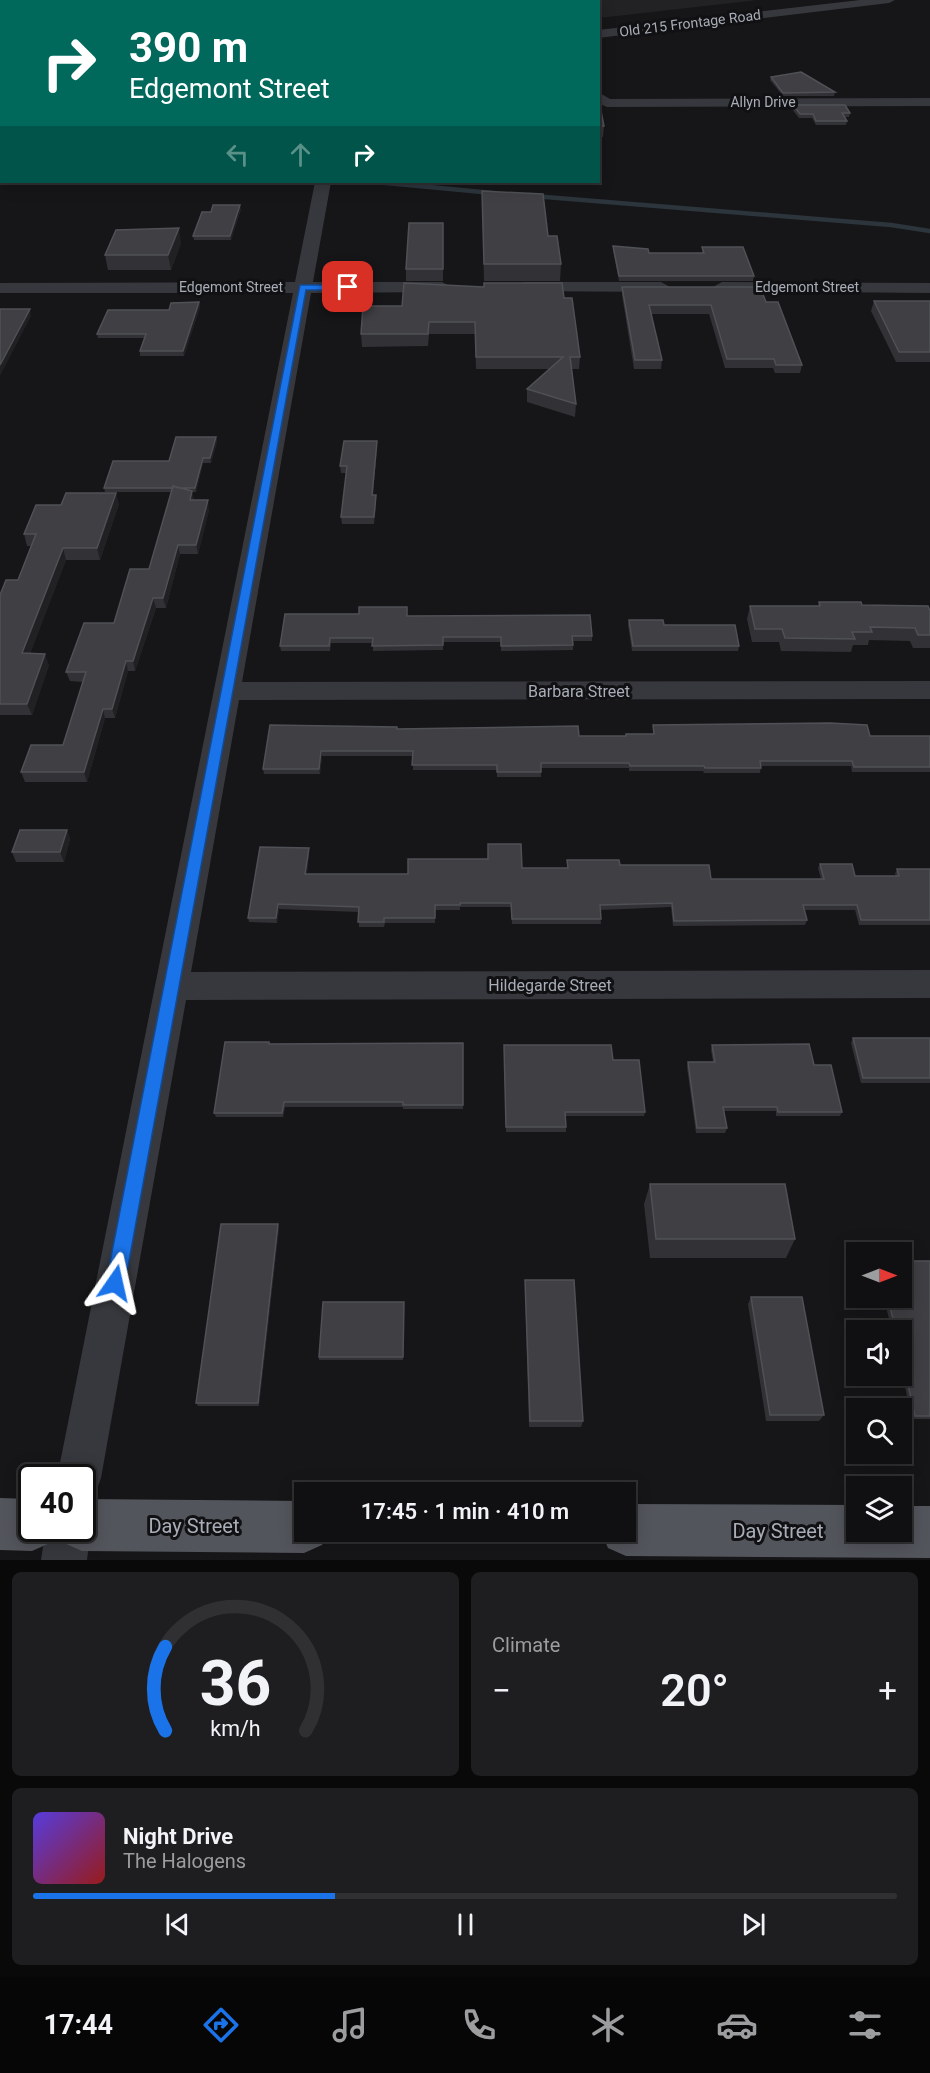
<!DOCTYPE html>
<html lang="en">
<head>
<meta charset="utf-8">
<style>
  body { margin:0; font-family:Roboto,sans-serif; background:#1e1e20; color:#f1f3f6; height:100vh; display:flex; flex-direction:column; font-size:22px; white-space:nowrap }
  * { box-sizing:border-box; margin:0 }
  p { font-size:20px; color:#9c9d9f }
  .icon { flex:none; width:33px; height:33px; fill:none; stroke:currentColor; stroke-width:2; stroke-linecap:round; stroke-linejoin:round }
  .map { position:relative; height:1560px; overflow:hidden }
  .sheet { display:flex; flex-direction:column; gap:12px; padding:12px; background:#09090a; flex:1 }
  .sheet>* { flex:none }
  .banner { position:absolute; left:0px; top:0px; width:600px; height:183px; box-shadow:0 3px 15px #0003,0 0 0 2px #303032; background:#00695c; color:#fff; overflow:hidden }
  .needle { width:39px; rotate:90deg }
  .fabs { position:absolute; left:846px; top:1242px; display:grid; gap:12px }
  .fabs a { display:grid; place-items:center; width:66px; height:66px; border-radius:0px; background:#101012; box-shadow:0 3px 15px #0003,0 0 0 2px #303032; font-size:30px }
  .speed { position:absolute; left:18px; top:1464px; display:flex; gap:12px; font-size:30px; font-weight:700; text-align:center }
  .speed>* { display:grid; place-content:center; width:78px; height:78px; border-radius:50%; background:#101012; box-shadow:0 3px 15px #0003,0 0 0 2px #303032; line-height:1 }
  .speed .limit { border:3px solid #111; border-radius:9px; background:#fff; color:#111 }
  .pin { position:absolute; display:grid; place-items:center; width:51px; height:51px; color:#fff; margin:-26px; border-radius:12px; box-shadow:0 3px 9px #0006 }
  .me { position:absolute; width:66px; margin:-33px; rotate:11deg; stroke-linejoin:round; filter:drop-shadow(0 0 4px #0008) }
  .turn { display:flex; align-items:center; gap:21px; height:126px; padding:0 30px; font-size:27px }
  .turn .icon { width:78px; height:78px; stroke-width:2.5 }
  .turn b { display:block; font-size:42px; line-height:51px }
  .lanes { display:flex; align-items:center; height:57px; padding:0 30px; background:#0003; justify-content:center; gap:30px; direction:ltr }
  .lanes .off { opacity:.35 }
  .big { font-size:45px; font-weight:600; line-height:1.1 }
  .sheet .card { flex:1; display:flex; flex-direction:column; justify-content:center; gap:9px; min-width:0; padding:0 21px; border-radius:9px; background:#1e1e20 }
  .sheet .dial { align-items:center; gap:0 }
  .dial svg { height:156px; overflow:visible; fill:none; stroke:#303032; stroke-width:7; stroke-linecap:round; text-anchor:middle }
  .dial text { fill:#f1f3f6; stroke:none }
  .song { display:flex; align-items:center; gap:18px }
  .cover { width:72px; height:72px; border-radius:9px; background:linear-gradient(135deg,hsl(250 70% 55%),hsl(0 70% 35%)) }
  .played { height:6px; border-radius:3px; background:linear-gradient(90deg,#1a73e8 35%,#303032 35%) }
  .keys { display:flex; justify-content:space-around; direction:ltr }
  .heat { display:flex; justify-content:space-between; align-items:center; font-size:33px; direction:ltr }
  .sheet .tiles { flex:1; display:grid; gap:12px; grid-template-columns:1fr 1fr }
  .card:last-child { grid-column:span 2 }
  .trip { position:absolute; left:294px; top:1482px; width:342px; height:60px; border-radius:0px; background:#101012; box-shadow:0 3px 15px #0003,0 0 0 2px #303032; font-weight:600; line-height:60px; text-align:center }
  .menu { display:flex; height:96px; justify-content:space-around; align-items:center; background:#060607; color:#9c9d9f }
  .menu .icon { width:42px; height:42px }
  .menu .active { color:#1a73e8 }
  .menu b { font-size:27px; color:#f1f3f6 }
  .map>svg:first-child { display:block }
  .built { fill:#222225 }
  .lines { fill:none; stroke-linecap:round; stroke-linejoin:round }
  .stream-far1 { stroke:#2c353c; stroke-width:4 }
  .stream { stroke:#2c353c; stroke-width:4.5 }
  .minor { fill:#37383d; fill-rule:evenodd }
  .major { fill:#53555c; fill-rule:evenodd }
  .wall { fill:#323236 }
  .shaded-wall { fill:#212124 }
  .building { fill:#3f3f44; stroke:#4f5156; stroke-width:1.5 }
  .route { fill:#1a73e8; stroke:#114b97; stroke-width:1.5 }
  .labels { text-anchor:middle; stroke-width:6; stroke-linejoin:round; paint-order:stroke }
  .far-street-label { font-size:14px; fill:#a8adb8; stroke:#111113 }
  .street-label { font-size:16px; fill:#a8adb8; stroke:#111113 }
  .near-street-label { font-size:20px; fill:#a8adb8; stroke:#111113 }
</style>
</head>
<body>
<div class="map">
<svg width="930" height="1560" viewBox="0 0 930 1560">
  <rect width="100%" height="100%" fill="#161618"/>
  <path class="built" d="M159 0H758L599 18 598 2Z"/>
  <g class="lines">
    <path class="stream-far1" d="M126 2 129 0"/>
    <path class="stream" d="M376 182 493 193
      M533 196 891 225 930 231"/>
    <path class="minor" d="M860 0H895L889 3 598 38V30Z
      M598 92 610 99 930 98V106L607 107 598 103Z
      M0 99H2V107H0Z
      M315 182H331L313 282H442L451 287 442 292 311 293 242 682 930 681V699L239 700 191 972 930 970V998L186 1000 101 1478 95 1494 82 1498V1478H57L293 293H0V283L295 282Z
      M524 282H661L670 287 661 292 518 291 515 287Z
      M722 282 930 283V293L716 291 713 287Z
      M82 1511 91 1528 87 1560H41L46 1528H82Z"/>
    <path class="major" d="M0 1498 32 1499V1528H57L50 1543 32 1551 0 1550Z
      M82 1499 304 1501V1532H328L322 1545 304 1553 82 1551 64 1543 57 1528H82Z
      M626 1504 856 1505V1532H902V1506H930V1558L626 1556 608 1548 601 1532H626Z"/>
  </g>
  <path class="wall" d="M0 0H68L67 2H2V45H0Z
    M771 77 835 92 834 96H783L770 80Z
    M793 105 850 113 849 117H844L847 121 846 125H816L812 118H799L792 109Z
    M598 106 604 126 603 137H598Z
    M482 191 548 236 561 264 560 281H484Z
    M241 209 231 240H194L193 236 211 212Z
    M443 223V281H406V269Z
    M181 243 171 270H108L105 255Z
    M613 246 649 253H702V247L754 276 753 281H619L613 250Z
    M622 287 766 302 802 365 800 373H775L773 368H725L709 314H651L662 360 661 369H634L622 295Z
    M564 298 580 357 579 369H572L576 404 575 417 527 402V389L550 369H476L475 334H429L428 346 362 347 361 334 402 306Z
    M874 301H930V362H896L871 311Z
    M199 302 200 307 184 356H140V351L144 338H98L97 334 169 310Z
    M216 437 217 442 211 463H203L196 492H192L194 500 209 510 198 554H180L166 608H156L135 671H128L115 718H105L87 782H25L21 772 63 745 83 682 70 681 66 672 114 623 149 569 172 492H105L104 488 169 461Z
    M377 441V448L373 495H376V502L374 524H342L341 517 347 473H341L340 466Z
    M119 504 100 560H66L30 653 49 665 32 715H0V595L18 580 32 546H27L24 534Z
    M819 602 930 611V648H913L910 641 869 640 868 645H853L851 652 781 651 779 642H752L747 619 750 606H818Z
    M407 616 592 636V641H573V650L501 651V642H443V650L373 651V643H331L330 651H281L280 646Z
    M629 620 664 625 739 646 738 651H632L628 625Z
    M270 725 579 736H625L626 734H653V725L870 736H930V772H852L851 766H761L760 773H704L703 771H629V768H541V777H497V770H413V756H322L320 774H264L263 769Z
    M67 830 70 839 64 862H16L12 852Z
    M309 853 307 874H408L522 868H567V860L620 865 711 879H821L818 868 820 864 855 876H896L895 874 897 869H930V925H859L855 910H804L807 920 805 925 673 926 671 907 600 910 601 924H512L511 907H460V910H435V923H385L384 927H359V912L279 909 277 923 249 922 248 918Z
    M853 1038H930V1083H861L851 1043Z
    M269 1042 270 1044 463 1043V1109H403V1107H285L283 1117H216L214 1113Z
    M504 1045 613 1060 645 1112 644 1116H566V1132H506Z
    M712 1045 814 1065 842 1112 840 1116H776V1111H724L727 1128 725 1133H696L687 1067 688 1062H713L711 1050Z
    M650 1184 795 1239 786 1258H650L644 1204Z
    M279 1228 259 1406H198L196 1403Z
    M930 1261V1419H912L902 1373V1330H856V1360H855L848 1323 850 1319H889L884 1298H902Z
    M525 1280 583 1421 581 1427H529L525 1287Z
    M751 1297 824 1415 819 1421H766L748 1304Z
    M404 1302 403 1360H319V1357Z"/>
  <path class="shaded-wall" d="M56 0H68L67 2H54Z
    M240 205 241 209 231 240 230 236Z
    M179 228 181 243 171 270 168 255Z
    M199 302 200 307 184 356 183 351Z
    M30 309 31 316 0 376V365Z
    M216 437 217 442 211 463 210 458Z
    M377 441V448L372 502V495Z
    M203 458V463L196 492 195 488Z
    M192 491 194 501 190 500Z
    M116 493 119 504 100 560 97 548Z
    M376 495V502L374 524V517Z
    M208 500 209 510 198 554 196 545Z
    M178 545 180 554 166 608 163 598Z
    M63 548 66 560 26 665 22 653Z
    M153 598 156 608 135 671 133 661Z
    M45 654 49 665 32 715 27 704Z
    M126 661 128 671 115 718 112 709Z
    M103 709 105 718 87 782 84 772Z
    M321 751 322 756 320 774 319 769Z
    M67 830 70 839 64 862 60 852Z
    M309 848V853L306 879 305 874Z
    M278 904 279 909 277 923 276 918Z
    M278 1224 279 1228 259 1406 258 1403Z"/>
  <path class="building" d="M0 0H56L54 2H2V32H0Z
    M172 0H268L269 2H172Z
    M801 72 835 92 783 93 771 77Z
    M793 105H845L850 113H842L847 121H816L813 114H800Z
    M598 106H600L604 126H598Z
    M482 191 543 194 548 236H557L561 264H484Z
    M213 205H240L230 236H193L202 212H211Z
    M409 223H443V269H406Z
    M179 228 168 255H105L116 230Z
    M613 246 648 249 649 253H704L702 247H743L754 276H619Z
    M404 283 484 287V283H562L564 298H572L580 357H570L576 404 527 389 563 357H476L475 322H429L428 334H361L363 306H402Z
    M622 287H760L766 302H778L802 365H776L774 359H727L711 305H649L662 360H635Z
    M874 301H930V352H899Z
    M199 302 183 351H140L146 334H97L108 310H169L171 303Z
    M0 309H30L0 365Z
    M176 437H216L210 458H203L195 488H179L173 486V488H104L113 461H169Z
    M344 441H377L372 495H376L374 517H341L347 466H340Z
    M173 486 192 491 190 500H208L196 545H178L163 598H153L133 661H126L112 709H103L84 772H21L31 745H63L86 672H66L84 623H114L130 569H149Z
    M66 493H116L97 548H63L22 653 45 654 27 704H0V595L6 580H18L36 534H24L36 505H61Z
    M819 602H861L862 605 928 606 930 611V635H918L915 628 870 627 872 632H852L855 639 785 638 782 629H755L750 606H820Z
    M359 607H407V616L590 615 592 636H572L573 645 501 646V637H443V645L372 646 373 638H330L329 646H280L285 614H359Z
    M629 620H663L664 625H735L739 646H633Z
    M830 723 867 725 870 736H930V767H854L852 761H760L761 768H705L704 766H630L629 763H541V772H497V765H412L413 751H321L319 769H263L270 725 397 727V729L578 726 579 736H626V734H654L653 725Z
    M20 830H67L60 852H12Z
    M488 844H521L522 868H568L567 860H619L620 865H709L711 879H824L820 864H852L855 876H899L897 869H930V920H861L857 905H803L807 920 674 921 672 903 600 905 601 919H512L511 903H460V905H435V918H384V922H358L359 907 278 904 276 918H248L260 847 309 848 305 874H408V859H488Z
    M853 1038H930V1078H863Z
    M225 1042H269V1044L463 1043V1105H403V1102H284L282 1113H214Z
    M809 1044 814 1065H831L842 1112H778L777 1107H723L727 1128H697L688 1062H715L712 1045Z
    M504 1045H611L613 1060H639L645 1112H565L566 1127H506Z
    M650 1184H785L795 1239H656Z
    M221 1224H278L258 1403H196Z
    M902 1261H930V1416H915L902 1358V1330H856V1351L850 1319H893L888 1298H902Z
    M525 1280H574L583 1421H530Z
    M751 1297H802L824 1415H770Z
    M323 1302H404L403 1357H319Z"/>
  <path class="route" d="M300 285H348L352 287 348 290H306L125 1283 122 1289 115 1292 108 1289 106 1283Z"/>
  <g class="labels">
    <g class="far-street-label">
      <text transform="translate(690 23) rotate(-7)" y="5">Old 215 Frontage Road</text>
      <text x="763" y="107">Allyn Drive</text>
      <text x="231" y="292">Edgemont Street</text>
      <text x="807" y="292">Edgemont Street</text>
    </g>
    <g class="street-label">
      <text x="579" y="697">Barbara Street</text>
      <text x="550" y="991">Hildegarde Street</text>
    </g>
    <g class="near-street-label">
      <text x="194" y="1533">Day Street</text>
      <text x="778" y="1538">Day Street</text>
    </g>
  </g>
</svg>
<div class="fabs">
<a><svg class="needle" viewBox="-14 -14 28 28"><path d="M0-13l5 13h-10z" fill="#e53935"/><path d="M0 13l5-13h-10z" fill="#9c9d9f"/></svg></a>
<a><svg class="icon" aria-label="sound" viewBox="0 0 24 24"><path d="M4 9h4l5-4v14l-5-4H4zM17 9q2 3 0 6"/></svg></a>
<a><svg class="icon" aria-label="search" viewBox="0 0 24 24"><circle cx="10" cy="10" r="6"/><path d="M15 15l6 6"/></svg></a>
<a><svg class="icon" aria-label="layers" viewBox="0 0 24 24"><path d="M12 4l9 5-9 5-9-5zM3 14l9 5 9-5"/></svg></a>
</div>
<div class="speed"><div class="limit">40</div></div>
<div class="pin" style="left:348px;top:287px;background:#d93025"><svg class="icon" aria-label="arrive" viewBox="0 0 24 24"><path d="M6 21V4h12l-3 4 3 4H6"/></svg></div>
<svg class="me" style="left:115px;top:1283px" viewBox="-20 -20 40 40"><path d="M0-17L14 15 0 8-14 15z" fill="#1a73e8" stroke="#fff" stroke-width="4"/></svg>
<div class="trip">17:45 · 1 min · 410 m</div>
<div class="banner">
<div class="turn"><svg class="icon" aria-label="right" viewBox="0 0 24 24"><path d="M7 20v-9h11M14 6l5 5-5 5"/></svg><div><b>390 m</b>Edgemont Street</div></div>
<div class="lanes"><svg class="icon off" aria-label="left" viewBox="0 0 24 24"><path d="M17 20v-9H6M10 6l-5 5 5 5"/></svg><svg class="icon off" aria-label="ahead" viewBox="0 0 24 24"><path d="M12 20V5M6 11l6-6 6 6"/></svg><svg class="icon" aria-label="right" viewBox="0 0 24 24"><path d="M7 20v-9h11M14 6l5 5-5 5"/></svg></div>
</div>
</div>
<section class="sheet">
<div class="tiles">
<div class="card dial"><svg viewBox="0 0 100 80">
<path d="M14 69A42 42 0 1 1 86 69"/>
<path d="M14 69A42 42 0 0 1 14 26" stroke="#1a73e8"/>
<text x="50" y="56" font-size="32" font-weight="700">36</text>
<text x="50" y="72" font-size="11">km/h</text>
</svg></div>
<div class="card"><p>Climate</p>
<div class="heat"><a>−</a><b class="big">20°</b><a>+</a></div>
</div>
<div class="card">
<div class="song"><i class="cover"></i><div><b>Night Drive</b><p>The Halogens</p></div></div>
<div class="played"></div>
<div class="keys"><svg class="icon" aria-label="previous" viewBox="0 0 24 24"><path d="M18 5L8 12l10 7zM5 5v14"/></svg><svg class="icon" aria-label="pause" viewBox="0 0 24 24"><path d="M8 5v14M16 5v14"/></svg><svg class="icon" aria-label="next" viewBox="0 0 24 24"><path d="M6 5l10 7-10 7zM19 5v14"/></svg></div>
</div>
</div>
</section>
<nav class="menu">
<b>17:44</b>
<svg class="icon active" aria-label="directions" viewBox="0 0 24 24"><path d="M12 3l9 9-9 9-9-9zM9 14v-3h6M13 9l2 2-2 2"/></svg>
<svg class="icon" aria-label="music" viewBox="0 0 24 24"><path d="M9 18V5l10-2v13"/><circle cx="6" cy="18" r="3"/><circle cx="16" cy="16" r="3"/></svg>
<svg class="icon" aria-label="phone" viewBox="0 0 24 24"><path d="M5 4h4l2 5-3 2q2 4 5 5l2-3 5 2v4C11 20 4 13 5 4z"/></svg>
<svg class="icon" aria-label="climate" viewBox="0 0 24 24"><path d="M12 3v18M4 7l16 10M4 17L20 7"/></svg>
<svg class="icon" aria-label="car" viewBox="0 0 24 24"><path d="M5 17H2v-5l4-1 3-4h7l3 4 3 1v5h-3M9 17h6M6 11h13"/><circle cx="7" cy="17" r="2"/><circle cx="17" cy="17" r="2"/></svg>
<svg class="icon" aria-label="filters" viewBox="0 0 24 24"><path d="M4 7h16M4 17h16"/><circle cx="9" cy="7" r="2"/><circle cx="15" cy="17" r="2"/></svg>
</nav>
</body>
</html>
